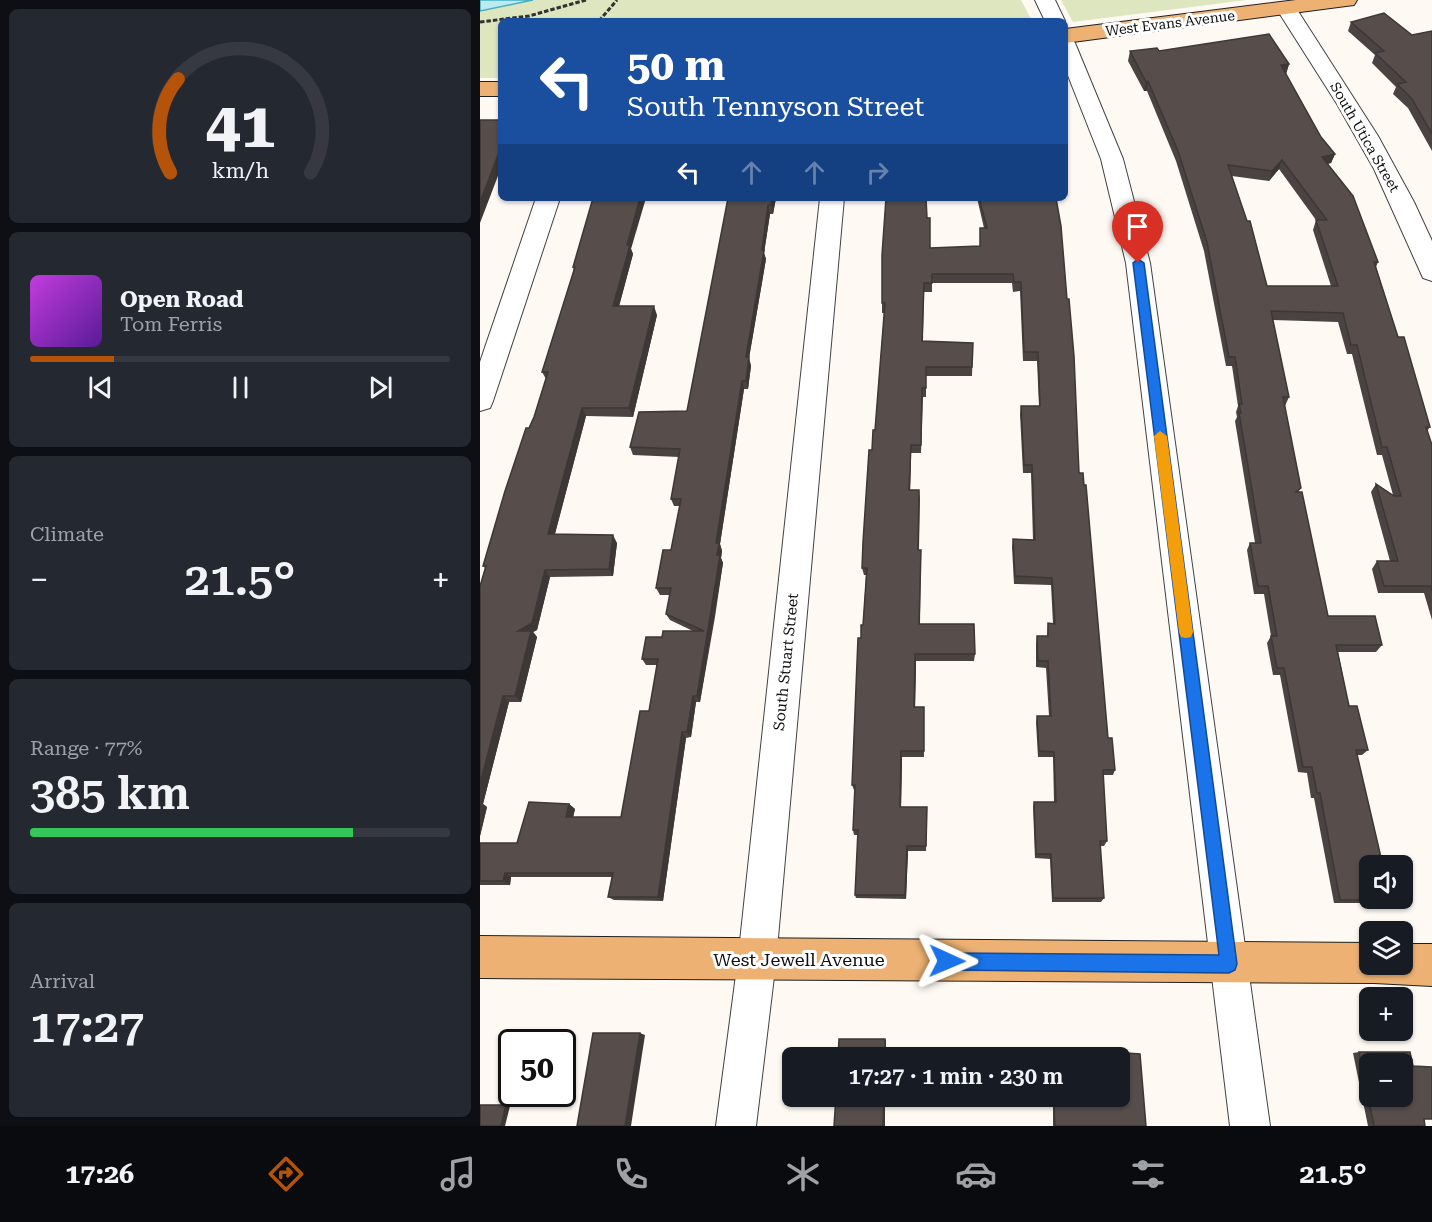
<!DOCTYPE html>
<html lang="en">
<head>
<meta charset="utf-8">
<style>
  body { margin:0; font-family:"Roboto Serif",serif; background:#242831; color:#f1f3f6; height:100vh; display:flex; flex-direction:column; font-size:22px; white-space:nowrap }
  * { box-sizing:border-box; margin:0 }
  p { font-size:20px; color:#9ea1a6 }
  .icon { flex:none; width:33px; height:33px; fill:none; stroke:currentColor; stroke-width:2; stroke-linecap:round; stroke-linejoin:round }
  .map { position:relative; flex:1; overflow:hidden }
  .side { display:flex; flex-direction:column; gap:9px; padding:9px; background:#0d0f14; width:480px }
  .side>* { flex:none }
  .guide { position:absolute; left:18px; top:18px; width:570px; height:183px; border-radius:9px; box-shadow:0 2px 4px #0004; background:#1a4fa0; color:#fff; overflow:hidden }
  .tools { position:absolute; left:879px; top:855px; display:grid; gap:12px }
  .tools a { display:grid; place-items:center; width:54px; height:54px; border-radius:9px; background:#171b24; box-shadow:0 2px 4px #0004; font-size:30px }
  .speed { position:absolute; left:18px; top:1029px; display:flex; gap:12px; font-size:30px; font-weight:700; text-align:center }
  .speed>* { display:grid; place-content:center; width:78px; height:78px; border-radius:50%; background:#171b24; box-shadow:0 2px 4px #0004; line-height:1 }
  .speed .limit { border:3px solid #111; border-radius:9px; background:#fff; color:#111 }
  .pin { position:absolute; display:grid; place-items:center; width:51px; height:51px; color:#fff; margin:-62px -26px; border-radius:50% 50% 50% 0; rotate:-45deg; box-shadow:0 0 6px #0007 }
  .pin .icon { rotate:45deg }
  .me { position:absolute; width:66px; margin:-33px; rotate:91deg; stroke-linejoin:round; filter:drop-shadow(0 0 4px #0008) }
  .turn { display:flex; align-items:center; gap:21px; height:126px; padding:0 30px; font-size:27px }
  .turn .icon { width:78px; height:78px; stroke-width:2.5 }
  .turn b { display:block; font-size:42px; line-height:51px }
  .lanes { display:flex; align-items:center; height:57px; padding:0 30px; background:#0003; justify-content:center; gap:30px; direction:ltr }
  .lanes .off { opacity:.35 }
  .big { font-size:45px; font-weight:600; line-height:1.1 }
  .side .tile { flex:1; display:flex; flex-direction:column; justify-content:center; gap:9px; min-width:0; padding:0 21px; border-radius:9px; background:#242831 }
  .side .dial { align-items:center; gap:0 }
  .dial svg { height:156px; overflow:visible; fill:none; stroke:#363941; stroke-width:7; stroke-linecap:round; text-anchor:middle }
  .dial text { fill:#f1f3f6; stroke:none }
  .song { display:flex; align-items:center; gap:18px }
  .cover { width:72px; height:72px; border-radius:9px; background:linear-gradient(135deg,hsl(290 70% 55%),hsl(270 70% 35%)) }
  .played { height:6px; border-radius:3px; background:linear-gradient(90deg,#b45309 20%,#363941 20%) }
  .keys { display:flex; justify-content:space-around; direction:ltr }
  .heat { display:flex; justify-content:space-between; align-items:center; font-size:33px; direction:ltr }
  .charge { height:9px; border-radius:4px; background:linear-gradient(90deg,#34c759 77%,#363941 0) }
  .trip { position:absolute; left:302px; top:1047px; width:348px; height:60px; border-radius:9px; background:#171b24; box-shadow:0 2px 4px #0004; font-weight:600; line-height:60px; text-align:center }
  .tab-bar { display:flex; height:96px; justify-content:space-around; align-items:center; background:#090b0e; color:#9ea1a6 }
  .tab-bar .icon { width:42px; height:42px }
  .tab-bar .selected { color:#b45309 }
  .tab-bar b { font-size:27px; color:#f1f3f6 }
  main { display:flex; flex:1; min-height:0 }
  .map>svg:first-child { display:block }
  .green { fill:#dde6be }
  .water { fill:#bbeaf1; stroke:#48afc3; stroke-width:1.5 }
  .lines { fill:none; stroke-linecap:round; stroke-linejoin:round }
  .minor-casing { stroke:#424242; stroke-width:2 }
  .major-casing { stroke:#202020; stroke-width:2 }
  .path { stroke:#313131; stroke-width:3; stroke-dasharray:4.5 2; stroke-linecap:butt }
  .minor { fill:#fff; fill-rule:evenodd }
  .major { fill:#edb273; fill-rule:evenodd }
  .wall { fill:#4b4341; fill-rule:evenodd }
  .shaded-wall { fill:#3d3735 }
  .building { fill:#574e4c; stroke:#3d3735; stroke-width:1.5; fill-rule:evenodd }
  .route { fill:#1a73e8; stroke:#114b97; stroke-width:1.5 }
  .slow { fill:#f59e0b }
  .labels { text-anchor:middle; stroke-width:6; stroke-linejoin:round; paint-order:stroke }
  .far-street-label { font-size:14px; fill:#0f0f0f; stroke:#fff }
  .street-label { font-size:15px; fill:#0f0f0f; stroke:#fff }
  .near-street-label { font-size:18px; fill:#0f0f0f; stroke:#fff }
</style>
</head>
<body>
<main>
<section class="side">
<div class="tile dial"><svg viewBox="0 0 100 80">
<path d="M14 69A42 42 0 1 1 86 69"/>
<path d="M14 69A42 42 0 0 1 18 21" stroke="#b45309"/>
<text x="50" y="56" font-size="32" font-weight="700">41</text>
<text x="50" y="72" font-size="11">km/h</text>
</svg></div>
<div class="tile">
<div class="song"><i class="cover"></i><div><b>Open Road</b><p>Tom Ferris</p></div></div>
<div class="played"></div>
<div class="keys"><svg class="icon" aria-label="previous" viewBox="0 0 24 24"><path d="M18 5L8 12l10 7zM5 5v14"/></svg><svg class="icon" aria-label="pause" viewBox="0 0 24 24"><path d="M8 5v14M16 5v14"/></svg><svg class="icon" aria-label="next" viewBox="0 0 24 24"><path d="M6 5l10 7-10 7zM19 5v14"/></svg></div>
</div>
<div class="tile"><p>Climate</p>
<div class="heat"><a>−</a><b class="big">21.5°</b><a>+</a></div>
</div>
<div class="tile"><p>Range · 77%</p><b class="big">385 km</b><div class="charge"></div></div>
<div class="tile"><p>Arrival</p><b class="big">17:27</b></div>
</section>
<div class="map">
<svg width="952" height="1126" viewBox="0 0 952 1126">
  <rect width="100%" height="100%" fill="#fef9f3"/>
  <path class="green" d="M0 0H541L552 21H21V78H0Z
    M581 0H767L593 22Z"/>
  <path class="water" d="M0 0H53L0 11Z"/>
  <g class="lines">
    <g class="minor-casing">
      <path id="minor" d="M555 0H575L585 21H565Z
        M806 2 813 4 816 8 898 136 934 202 952 241V281L943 278 894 169 857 104 796 8 799 4Z
        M585 37 592 39 595 43 643 159 670 263 790 1126H750L646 263 621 159 585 68Z
        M56 198H80L13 401 10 408 0 411V362Z
        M340 198H364L296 960 276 1126H236L258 960Z"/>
    </g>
    <g class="major-casing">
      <path id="major" d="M816 0H877L874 5 866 6 585 43V29Z
        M0 82H21V96H0Z
        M0 936 890 943V964H922V944H952V986L894 983 0 978Z"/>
    </g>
    <path class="path" d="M119 21 137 0
      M0 22 49 16 106 0"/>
    <use href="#minor" class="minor"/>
    <use href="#major" class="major"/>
  </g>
  <path class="wall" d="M871 22 932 35 952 31V151L928 108 913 94 916 87 892 63 895 55 868 31Z
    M650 51H679L809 64 806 74 841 137 855 154 851 163 847 164 898 262 896 267 918 337 950 427 947 431 952 445V620L944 593H898L892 569 897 561H910L891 492 896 484 913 495 902 455H897L872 354H867L858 322 793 320 809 397 805 406 821 488 818 492 848 616 902 645 896 652H858L869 706 888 750 882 755H877L911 900 904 903H854L834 798H831L827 773 818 772 800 675H793L787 643 791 636 784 594H774L767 550 770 543H775L755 421 757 417 756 412 758 406 752 366H746L724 251 696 161 667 91H664L648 61ZM799 169 836 220 833 230 851 286H787L752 176 789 181Z
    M248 198H296L293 214H290L284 253 286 259 269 358 271 366 268 389H264L240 544 242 551 241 558 243 563 235 617 220 702H216L211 737 206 738 183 901 134 900 128 897 132 877H31L30 885H0V843H37L89 804 95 809 93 817H141L169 711 177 665H166L162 659 182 637 213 631 190 620 186 614 190 595H180L176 588 191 550 200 506H194L191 499 199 457 153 455 150 447 207 411Z
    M497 198H576L599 473 628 738 635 770 633 775H623L627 841 624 846H620L624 898 621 902H572L570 859 555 858 553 807 554 802H574L573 757H558L556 722 557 716H569L566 668 556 667V643L557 636H567L568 623 573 624 571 585 534 584 532 547 533 539 553 540 551 473H543L540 414 541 406H559L557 361H543L540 291 533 292 532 283H452V292H444L443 341 493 343 492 376H446V397H443L441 453H431L430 490H439L440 498 439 550H441V557L440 624 495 654 494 661H436L435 707H444V757H422L421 807 447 812 446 851H428L426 899 376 898 375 895 378 835H374L373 830 375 790H374L372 785 381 638 383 625 386 575H384L382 568 392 450 395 430 404 313H402V303L447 218H450V248L500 246 504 228Z
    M151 249 153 254 139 306 177 315 153 417 106 416 75 534 137 543 133 576 70 577 57 630 53 632 57 637 41 702H29L4 800 3 804 7 807 0 836V586L5 568 3 566 49 428 54 417 66 379 62 372 94 271 93 267Z
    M515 1049 646 1050V1053L660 1054 666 1126H573V1104L515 1103V1096H639V1058H514Z
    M879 1052 933 1066 945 1126H888L873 1053Z"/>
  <path class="shaded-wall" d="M809 64 806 74 798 75 801 65Z
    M668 81 667 91H664L666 82Z
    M21 147V168L0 223V202Z
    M855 154 851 163 838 166 842 157Z
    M802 160 799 169 789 181 792 171Z
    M160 198H166L151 249 153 254 137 314 133 306 147 245Z
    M292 198H296L293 214 291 205Z
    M288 205 290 214 284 253 286 259 269 358 271 366 268 389 266 381V357Z
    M174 306 177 315 153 417 149 408Z
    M262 381 264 389 240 544 242 551 241 558 243 563 220 702 217 696 237 555 236 543Z
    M102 408 106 416 73 541 68 534Z
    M431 445V453L430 498 429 490Z
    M133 535 137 543 133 576 129 569Z
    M65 570 70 577 57 630 53 632 57 637 41 702 35 696 38 631Z
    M435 654 436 661 435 713 434 707Z
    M23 696 29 702 3 804 7 807 0 836V784Z
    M213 696 216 702 211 737 207 732Z
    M202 732 206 738 183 901 178 897Z
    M421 751 422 757 421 812 420 807Z
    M89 804 95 809 92 822 86 817Z
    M427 846 428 851 426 899 425 895Z
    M25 873 31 877 30 885 23 881Z
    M160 1033 165 1035 151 1126H145Z
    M405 1039 406 1040V1058H405Z
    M404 1096H405V1126H403Z
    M26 1105 30 1106 25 1126H21Z"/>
  <path class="building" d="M904 13 932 35 952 31V134L932 99 917 84 926 82 895 53 904 51 871 22Z
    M789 34 809 64 801 65 841 137 855 154 842 157 873 196 898 262H894L918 337H924L950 427H946L952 445V591L951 586H904L897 561H918L896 484 914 496H921L907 447H902L877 345H871L863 313 791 311 809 397H803L821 488 816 492H822L848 616H895L902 645H856L869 706H877L888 750H876L903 866H890V898H911V900H860L840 793H837L832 767H823L804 668H797L791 636H797L788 586H778L770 543H781L759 413H761L759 404H762L755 357H749L727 242 698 151 668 81 666 82 650 51 677 48 679 51ZM802 160 847 220H836L858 286H787L770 221H767L748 165 792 171Z
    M0 120H21V147L0 202Z
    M113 198H160L147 245H150L133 306H174L149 408H102L68 534 133 535 129 569 65 570 52 623 38 631H51L35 696H23L0 784V586L6 566H3L25 491 46 428H49L54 417 68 372H62L95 267H93Z
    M248 198H292L291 205H288L282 250H284L266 357H269L266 381H262L236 543H239L237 555H240L231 611 217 696H213L207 732H202L178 897H128L133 873H25L23 881H0V843H37L49 802 89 804 86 817H141L160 711H169L178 659H162L166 637H182L183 631H224L186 614 191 588H176L183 550H191L201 499H191L200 449 150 447 159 412 207 411Z
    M406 198H446L447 218H450V248L500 246V228H507L499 198H576L581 226 587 299H589L594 356 599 473H603L604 485H606L628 738H632L635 770H623L627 841H620L624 898H573L571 854H556L554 802H576L574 752 559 751 557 716H571L568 661H558L557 636H568V623L575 624 572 578 535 576 533 539 555 540 552 465H544L541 406H560L558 352H544L541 282H534L533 274H452V283H444L442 341 493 343 492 367H446V388H442L441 445H431L429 490H439L438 550H441L439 624H494L495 654H435L434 707H444V751H421L420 807H447L446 846H427L425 895H375L378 830H373L375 785H372L378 638H381V625H383L387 568H382L383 542 389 450H392L393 430H395L405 303H402V255Z
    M113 1033H160L145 1126H97Z
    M359 1039H405V1058H358Z
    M515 1049 646 1050V1053L660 1054 666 1126H575L574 1104 515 1103V1096H639V1058H515Z
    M879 1052H930L933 1066 952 1067V1119H944L945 1126H894ZM890 1064H922V1096H890Z
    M356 1096H404L403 1126H354Z
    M0 1105H26L21 1126H0Z"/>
  <path class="route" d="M658 259 664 263 757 964 755 970 749 973 467 970 461 967 459 961 461 955 467 953 739 955 653 263Z"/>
  <path class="slow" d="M680 431 687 436 713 632 711 637 706 638 701 637 699 632 674 436Z"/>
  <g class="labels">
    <g class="far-street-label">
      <text transform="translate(690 23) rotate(-7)" y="5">West Evans Avenue</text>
      <text transform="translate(885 137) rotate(60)" y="5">South Utica Street</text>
    </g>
    <g class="street-label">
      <text transform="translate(306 662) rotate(-84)" y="5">South Stuart Street</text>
    </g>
    <g class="near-street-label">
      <text x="319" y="966">West Jewell Avenue</text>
    </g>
  </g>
</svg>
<div class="tools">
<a><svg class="icon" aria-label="sound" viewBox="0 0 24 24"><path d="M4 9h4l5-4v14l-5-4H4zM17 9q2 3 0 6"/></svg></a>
<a><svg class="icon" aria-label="layers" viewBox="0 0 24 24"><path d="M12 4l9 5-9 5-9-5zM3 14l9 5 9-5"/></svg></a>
<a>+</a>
<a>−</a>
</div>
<div class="speed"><div class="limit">50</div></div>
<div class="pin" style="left:658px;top:263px;background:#d93025"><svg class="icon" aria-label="arrive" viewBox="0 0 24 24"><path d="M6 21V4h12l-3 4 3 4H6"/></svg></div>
<svg class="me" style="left:467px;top:961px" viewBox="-20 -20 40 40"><path d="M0-17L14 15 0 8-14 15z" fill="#1a73e8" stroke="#fff" stroke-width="4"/></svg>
<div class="trip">17:27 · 1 min · 230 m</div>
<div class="guide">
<div class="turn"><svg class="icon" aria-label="left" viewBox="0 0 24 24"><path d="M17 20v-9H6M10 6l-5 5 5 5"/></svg><div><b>50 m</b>South Tennyson Street</div></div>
<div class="lanes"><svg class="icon" aria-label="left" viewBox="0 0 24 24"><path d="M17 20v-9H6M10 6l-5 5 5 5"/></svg><svg class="icon off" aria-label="ahead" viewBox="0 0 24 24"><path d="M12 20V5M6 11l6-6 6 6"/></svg><svg class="icon off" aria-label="ahead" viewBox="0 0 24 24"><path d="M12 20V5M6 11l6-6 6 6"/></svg><svg class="icon off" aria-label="right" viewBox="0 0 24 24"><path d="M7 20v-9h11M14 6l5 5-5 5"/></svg></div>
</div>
</div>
</main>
<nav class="tab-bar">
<b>17:26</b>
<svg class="icon selected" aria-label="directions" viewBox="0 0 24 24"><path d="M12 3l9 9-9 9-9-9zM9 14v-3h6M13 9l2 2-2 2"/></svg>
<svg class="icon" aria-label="music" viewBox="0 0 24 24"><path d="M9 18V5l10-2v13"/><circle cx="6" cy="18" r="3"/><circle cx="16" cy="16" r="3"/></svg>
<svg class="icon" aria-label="phone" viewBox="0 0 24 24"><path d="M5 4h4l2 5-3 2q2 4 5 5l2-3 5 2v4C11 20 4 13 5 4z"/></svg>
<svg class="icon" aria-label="climate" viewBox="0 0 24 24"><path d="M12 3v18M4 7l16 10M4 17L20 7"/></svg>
<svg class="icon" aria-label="car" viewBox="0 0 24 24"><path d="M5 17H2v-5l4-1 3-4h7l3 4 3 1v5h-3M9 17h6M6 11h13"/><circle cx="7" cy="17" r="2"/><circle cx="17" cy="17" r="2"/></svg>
<svg class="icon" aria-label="filters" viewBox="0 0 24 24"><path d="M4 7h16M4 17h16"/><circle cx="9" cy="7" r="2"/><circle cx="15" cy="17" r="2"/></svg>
<b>21.5°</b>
</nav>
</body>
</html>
